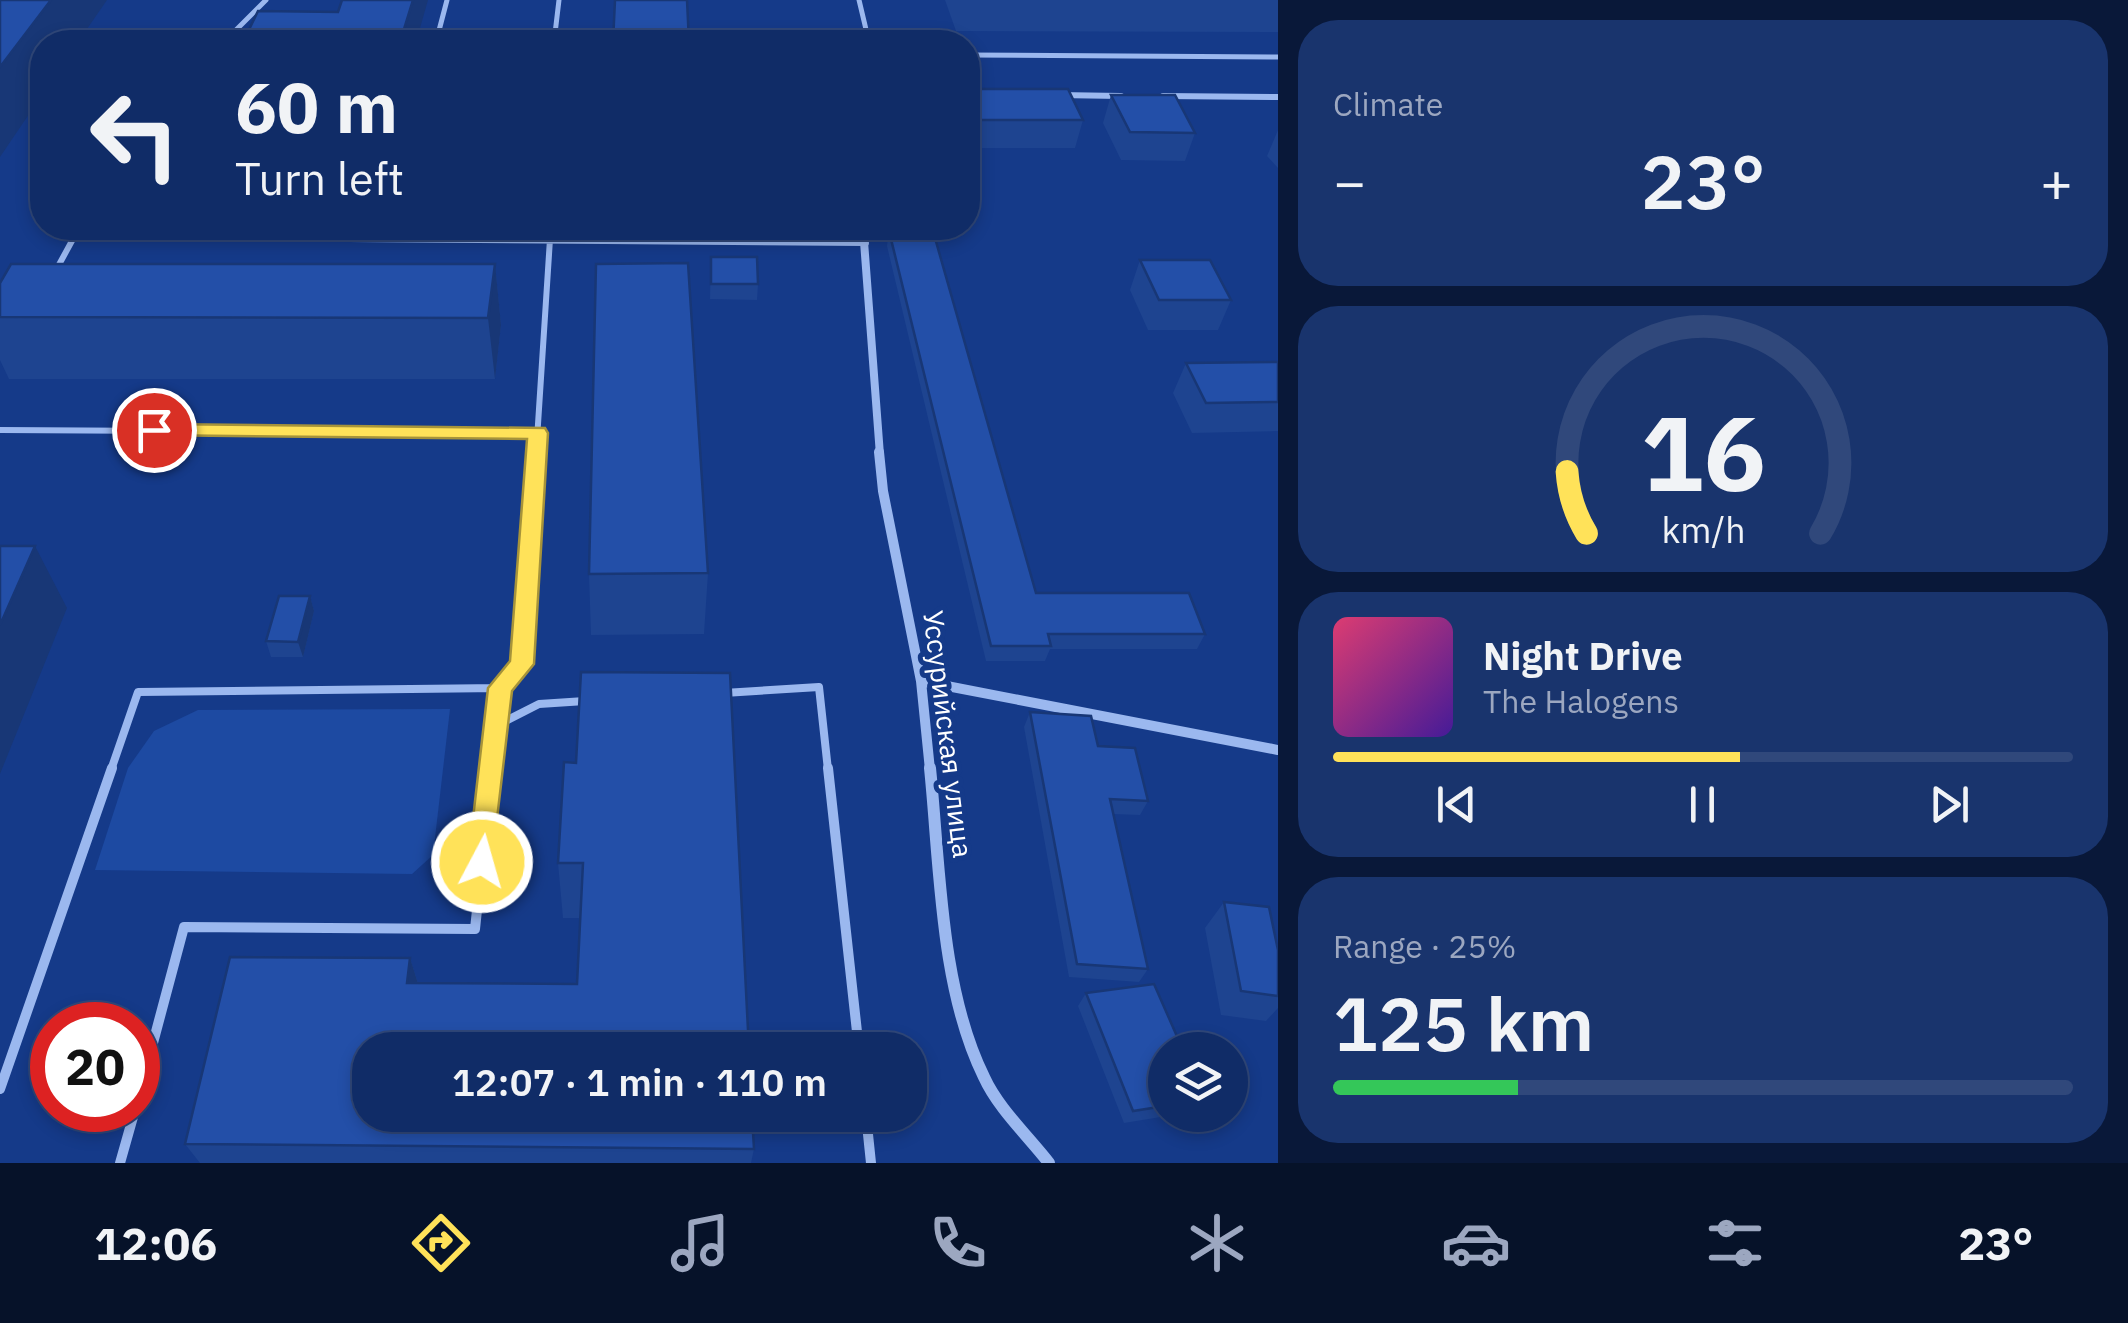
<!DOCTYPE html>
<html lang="en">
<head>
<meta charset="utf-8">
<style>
  body { margin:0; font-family:"IBM Plex Sans",sans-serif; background:#19346d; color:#f1f3f6; height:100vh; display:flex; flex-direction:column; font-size:38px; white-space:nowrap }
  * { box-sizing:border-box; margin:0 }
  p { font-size:32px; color:#9ca7c0 }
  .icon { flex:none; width:55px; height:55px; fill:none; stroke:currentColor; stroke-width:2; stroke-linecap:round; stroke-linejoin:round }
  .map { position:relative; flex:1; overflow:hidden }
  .sheet { display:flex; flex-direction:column; gap:20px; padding:20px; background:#091839; width:850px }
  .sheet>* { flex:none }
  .guide { position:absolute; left:30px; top:30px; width:950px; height:210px; border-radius:40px; box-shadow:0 5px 15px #0003,0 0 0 2px #30487b; background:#102c67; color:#f1f3f6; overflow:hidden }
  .tools { position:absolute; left:1148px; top:1032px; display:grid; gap:20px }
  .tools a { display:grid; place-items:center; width:100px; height:100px; border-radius:50%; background:#102c67; box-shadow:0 5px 15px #0003,0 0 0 2px #30487b; font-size:50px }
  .speed { position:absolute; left:30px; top:1002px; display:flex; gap:20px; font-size:50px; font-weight:700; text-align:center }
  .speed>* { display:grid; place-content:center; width:130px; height:130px; border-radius:50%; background:#102c67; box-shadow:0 5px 15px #0003,0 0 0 2px #30487b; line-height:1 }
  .speed .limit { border:15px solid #d22; background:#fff; color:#111 }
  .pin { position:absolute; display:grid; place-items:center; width:85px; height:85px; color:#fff; margin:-42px; border:5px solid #fff; border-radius:50%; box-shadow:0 2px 10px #0007 }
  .me { position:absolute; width:110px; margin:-55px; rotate:6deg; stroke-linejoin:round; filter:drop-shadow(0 0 8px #0008) }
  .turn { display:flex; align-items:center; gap:35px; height:210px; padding:0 40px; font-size:45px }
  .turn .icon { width:130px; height:130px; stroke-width:2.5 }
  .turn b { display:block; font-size:70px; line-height:85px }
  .big { font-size:75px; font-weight:600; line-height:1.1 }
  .sheet .tile { flex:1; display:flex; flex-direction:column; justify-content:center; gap:15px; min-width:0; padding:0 35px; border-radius:40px; background:#19346d }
  .sheet .dial { align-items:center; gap:0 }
  .dial svg { height:260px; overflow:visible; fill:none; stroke:#30487b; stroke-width:7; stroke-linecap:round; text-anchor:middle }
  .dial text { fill:#f1f3f6; stroke:none }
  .song { display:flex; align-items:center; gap:30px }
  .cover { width:120px; height:120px; border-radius:15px; background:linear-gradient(135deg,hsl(340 70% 55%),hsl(260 70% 35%)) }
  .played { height:10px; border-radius:5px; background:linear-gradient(90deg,#ffe259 55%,#30487b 55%) }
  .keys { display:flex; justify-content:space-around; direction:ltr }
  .heat { display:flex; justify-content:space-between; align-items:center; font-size:55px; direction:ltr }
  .charge { height:15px; border-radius:8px; background:linear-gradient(90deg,#34c759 25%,#30487b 0) }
  .trip { position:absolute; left:352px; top:1032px; width:575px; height:100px; border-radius:40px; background:#102c67; box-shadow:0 5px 15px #0003,0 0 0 2px #30487b; font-weight:600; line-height:100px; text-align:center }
  .tabs { display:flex; height:160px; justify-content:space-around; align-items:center; background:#061229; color:#9ca7c0 }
  .tabs .icon { width:70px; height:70px }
  .tabs .active { color:#ffe259 }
  .tabs b { font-size:45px; color:#f1f3f6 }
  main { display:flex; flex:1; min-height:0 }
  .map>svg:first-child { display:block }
  .green { fill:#1d4aa2 }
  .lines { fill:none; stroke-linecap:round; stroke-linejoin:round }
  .service-far3 { stroke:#9bb8ef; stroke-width:5 }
  .service-far2 { stroke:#9bb8ef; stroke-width:6 }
  .service-far1 { stroke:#9bb8ef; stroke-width:8 }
  .service { stroke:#9bb8ef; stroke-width:10 }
  .minor-far3 { stroke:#9bb8ef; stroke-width:6 }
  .minor-far2 { stroke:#9bb8ef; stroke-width:8 }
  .minor-far1 { stroke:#9bb8ef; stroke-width:10 }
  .minor { stroke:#9bb8ef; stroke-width:12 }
  .wall { fill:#1e4490 }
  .shaded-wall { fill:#183776 }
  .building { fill:#234fa8; stroke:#183776; stroke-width:2.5 }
  .route { fill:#ffe259; stroke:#a6933a; stroke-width:2.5 }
  .labels { text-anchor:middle; stroke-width:10; stroke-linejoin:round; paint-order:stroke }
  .street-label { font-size:28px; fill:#fff; stroke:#153a89 }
</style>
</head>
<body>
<main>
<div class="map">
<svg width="1278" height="1163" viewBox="0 0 1278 1163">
  <rect width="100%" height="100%" fill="#153a89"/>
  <path class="green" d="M450 709 433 855 412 874 95 870 128 768 154 731 198 710Z"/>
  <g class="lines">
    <path class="service-far3" d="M859 0 869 42
      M224 42 266 0
      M436 42 447 0
      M554 42 559 0
      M968 55 1278 57"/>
    <path class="service-far2" d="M74 237 866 243
      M55 272 79 228
      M0 430 538 433
      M536 455 550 239"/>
    <path class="service-far1" d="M724 693 819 687 828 770
      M496 726 539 704 585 701
      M111 770 138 692 500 688 522 664 536 452
      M491 770 500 688"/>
    <path class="service" d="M828 768 859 1050
      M0 1089 112 768
      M138 1099 184 927 475 929 492 768
      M866 1115 871 1163
      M120 1163 135 1110"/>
    <path class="minor-far3" d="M1058 95 1121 96
      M1163 96 1278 97"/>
    <path class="minor-far2" d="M863 228 880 455"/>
    <path class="minor-far1" d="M879 452 883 491 921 681 930 770
      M921 681 1278 750"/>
    <path class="minor" d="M930 768C940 866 940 988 984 1077 998 1108 1028 1136 1049 1163"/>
  </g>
  <path class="wall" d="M945 0H1278V32L956 31Z
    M968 89 1083 120 1075 148H970L978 170 972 199H968Z
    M1111 95 1195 133 1185 161 1121 160 1103 123Z
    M1278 130V168L1267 156Z
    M889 231 1036 593 1205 634 1197 649H1050L1045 661H986L887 246Z
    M711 257 758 284 757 300 710 299Z
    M1140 260 1231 300 1218 330H1148L1130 290Z
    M495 264 501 325 495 379H9L0 360V283Z
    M1278 362V431L1192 433 1173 393 1186 363Z
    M708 573 704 634 591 635 589 574Z
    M310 596 314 611 303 657H271L266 641Z
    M1030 712 1098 746 1148 801 1140 815 1113 814 1148 969 1139 982 1069 977 1024 727Z
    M564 762 754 1149 751 1163H200L185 1144 410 958 418 983 577 984 580 918H563L558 863Z
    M1224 902 1278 950V1008L1266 1021 1221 1015 1205 928Z
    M1086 993 1165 1050V1115H1173L1124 1123 1078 1006Z"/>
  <path class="shaded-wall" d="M51 0H107L78 42H42V95L0 157V67Z
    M413 0H428L416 42H400Z
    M495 264 501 325 495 379 488 318Z
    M35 546 67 608 0 774V625Z
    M310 596 314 611 303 657 298 642Z
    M410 958 426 1009 407 983Z"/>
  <path class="building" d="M0 0H51L0 67Z
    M342 0H413L400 42H243L258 11 338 12Z
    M615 0H687L689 42H613Z
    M968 89H1068L1083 120H971L968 109Z
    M1111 95H1175L1195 133 1130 132Z
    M968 141 978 170 968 171Z
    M889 231H933L1036 593H1189L1205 634H1048L1051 646H991Z
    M711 257H757L758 284H711Z
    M1140 260H1210L1231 300H1159Z
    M688 263 708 573 589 574 596 264Z
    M11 264H495L488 318 0 317V283Z
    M1278 362V402L1206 403 1186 363Z
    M0 546H35L0 625Z
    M279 596H310L298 642 266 641Z
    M581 672 730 673 749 1050H370V1115H752L754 1149 185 1144 230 957 410 958 407 983 577 984 583 863H558L564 762 576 763Z
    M1030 712 1091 716 1098 746 1135 748 1148 801 1110 799 1148 969 1077 964Z
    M1224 902 1269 907 1278 950V996L1241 991Z
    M1154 984 1183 1050H1165V1106L1133 1111 1086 993Z"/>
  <path class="route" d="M154 424 545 428 548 433 534 664 512 691 491 870 482 874 472 870 468 862 488 688 510 661 527 439 146 435V426Z"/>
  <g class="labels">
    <g class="street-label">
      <text transform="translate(948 734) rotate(83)" y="10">Уссурийская улица</text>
    </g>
  </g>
</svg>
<div class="tools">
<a><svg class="icon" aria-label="layers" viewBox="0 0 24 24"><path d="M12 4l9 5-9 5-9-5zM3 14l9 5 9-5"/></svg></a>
</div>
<div class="speed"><div class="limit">20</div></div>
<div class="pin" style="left:154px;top:430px;background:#d93025"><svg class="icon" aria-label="arrive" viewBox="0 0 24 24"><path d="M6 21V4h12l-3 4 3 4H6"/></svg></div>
<svg class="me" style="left:482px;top:862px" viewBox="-20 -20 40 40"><circle r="17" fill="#ffe259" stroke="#fff" stroke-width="3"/><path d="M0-11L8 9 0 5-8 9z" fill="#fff"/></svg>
<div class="trip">12:07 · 1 min · 110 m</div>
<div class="guide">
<div class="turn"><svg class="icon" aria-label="left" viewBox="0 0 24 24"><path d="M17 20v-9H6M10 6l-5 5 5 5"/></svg><div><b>60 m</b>Turn left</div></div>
</div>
</div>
<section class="sheet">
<div class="tile"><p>Climate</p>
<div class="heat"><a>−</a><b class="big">23°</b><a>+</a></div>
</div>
<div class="tile dial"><svg viewBox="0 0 100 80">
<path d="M14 69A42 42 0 1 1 86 69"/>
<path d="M14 69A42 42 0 0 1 8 50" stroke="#ffe259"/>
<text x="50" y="56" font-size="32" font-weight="700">16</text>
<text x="50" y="72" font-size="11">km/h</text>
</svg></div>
<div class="tile">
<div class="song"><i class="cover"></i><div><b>Night Drive</b><p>The Halogens</p></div></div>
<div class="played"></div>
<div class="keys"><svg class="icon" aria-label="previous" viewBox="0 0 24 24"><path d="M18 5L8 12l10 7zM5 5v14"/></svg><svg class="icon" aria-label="pause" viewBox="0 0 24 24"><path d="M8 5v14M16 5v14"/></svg><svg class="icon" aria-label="next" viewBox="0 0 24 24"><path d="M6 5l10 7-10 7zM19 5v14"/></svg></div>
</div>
<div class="tile"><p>Range · 25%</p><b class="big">125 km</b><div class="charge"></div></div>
</section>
</main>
<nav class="tabs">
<b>12:06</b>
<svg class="icon active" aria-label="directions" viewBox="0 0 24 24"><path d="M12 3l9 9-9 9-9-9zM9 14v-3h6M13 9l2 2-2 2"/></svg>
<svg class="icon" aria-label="music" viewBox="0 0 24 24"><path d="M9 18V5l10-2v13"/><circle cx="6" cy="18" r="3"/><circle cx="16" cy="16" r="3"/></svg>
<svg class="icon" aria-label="phone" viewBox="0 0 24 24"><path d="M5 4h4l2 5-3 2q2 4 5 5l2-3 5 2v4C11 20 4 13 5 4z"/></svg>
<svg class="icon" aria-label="climate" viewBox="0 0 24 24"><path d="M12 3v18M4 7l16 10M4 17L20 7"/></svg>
<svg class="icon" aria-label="car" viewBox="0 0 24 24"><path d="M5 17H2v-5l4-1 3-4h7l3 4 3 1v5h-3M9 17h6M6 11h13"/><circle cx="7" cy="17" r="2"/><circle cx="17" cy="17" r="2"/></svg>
<svg class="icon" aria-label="filters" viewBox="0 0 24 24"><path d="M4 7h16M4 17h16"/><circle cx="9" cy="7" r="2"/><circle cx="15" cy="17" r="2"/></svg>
<b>23°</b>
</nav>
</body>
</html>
